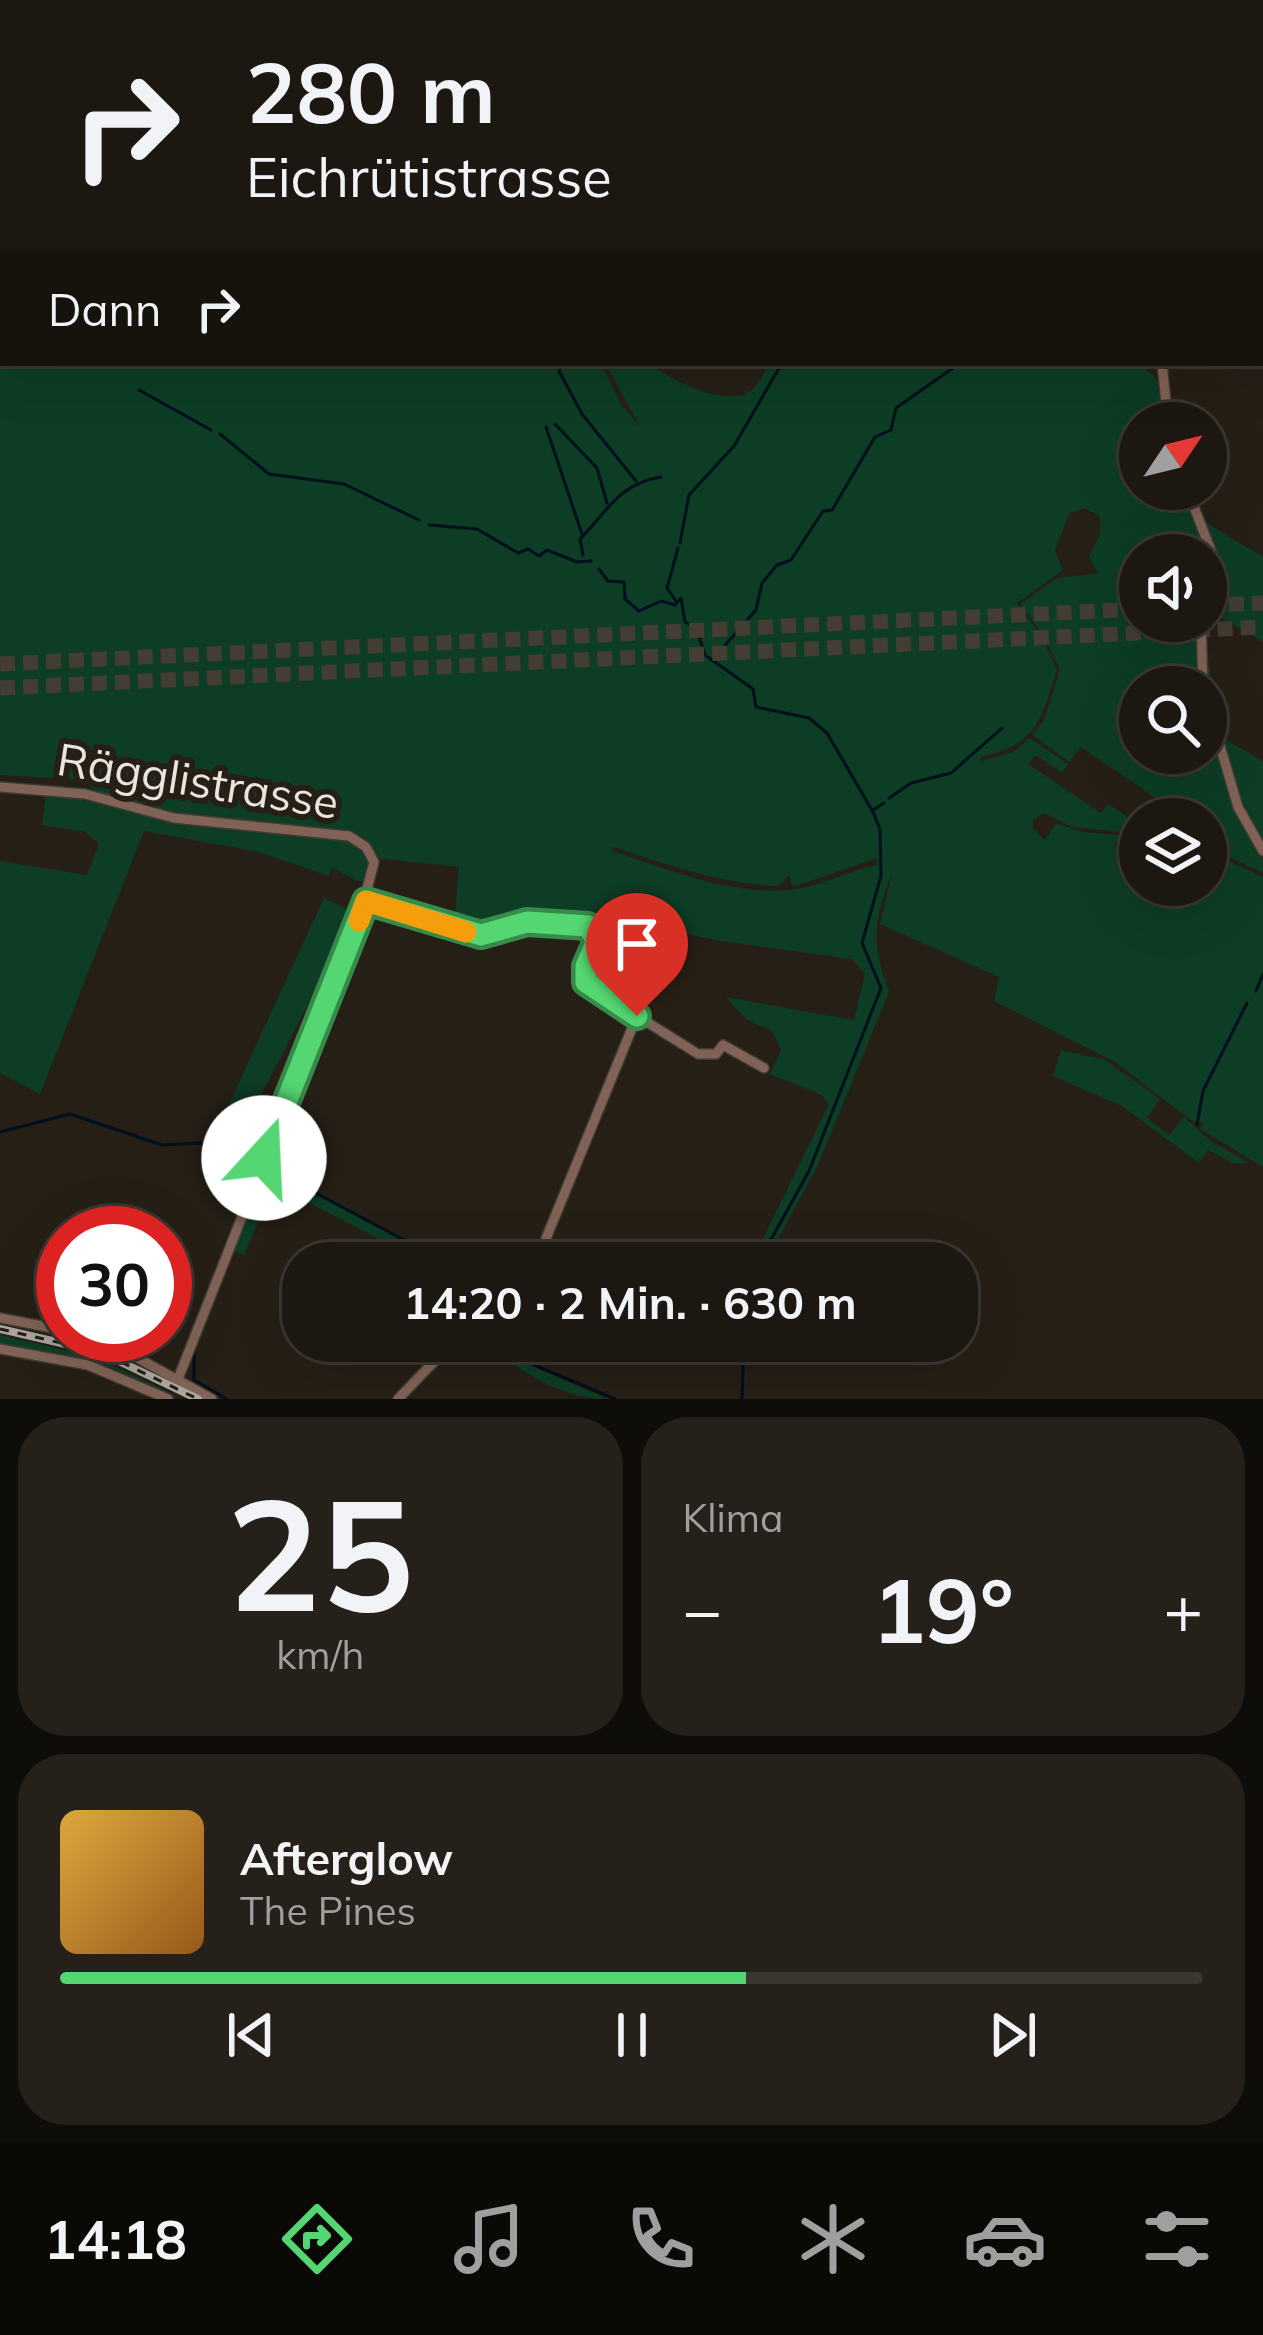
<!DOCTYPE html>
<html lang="de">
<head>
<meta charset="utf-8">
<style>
  body { margin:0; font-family:Mulish,sans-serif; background:#252019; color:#f1f3f6; height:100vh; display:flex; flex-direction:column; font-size:45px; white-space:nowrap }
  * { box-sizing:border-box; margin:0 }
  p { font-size:39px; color:#a09f9f }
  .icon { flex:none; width:66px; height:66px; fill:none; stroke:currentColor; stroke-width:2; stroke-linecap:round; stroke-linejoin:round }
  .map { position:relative; height:1399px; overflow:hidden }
  .drawer { display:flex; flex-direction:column; gap:18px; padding:18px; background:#0f0d09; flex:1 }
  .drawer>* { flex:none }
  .banner { position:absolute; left:0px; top:0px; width:1263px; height:366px; box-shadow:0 12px 48px #0002,0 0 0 3px #3a3630; background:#1c1710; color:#f1f3f6; overflow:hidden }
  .needle { width:78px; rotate:55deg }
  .controls { position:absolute; left:1119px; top:402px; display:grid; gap:24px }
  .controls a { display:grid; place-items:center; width:108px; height:108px; border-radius:50%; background:#1c1710; box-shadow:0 12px 48px #0002,0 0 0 3px #3a3630; font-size:60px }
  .speed { position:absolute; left:36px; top:1206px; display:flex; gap:24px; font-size:60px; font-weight:700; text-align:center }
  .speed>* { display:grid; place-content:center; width:156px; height:156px; border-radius:50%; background:#1c1710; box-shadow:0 12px 48px #0002,0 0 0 3px #3a3630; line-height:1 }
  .speed .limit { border:18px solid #d22; background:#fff; color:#111 }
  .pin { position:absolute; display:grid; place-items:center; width:102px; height:102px; color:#fff; margin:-123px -51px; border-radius:50% 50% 50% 0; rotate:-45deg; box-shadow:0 0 12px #0007 }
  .pin .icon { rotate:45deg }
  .me { position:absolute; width:132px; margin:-66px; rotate:20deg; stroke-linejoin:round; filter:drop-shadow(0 0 9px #0008) }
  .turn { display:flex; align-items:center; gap:42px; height:252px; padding:0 48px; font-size:54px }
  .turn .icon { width:156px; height:156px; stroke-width:2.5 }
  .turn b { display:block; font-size:84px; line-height:102px }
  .then { display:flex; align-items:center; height:114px; padding:0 48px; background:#0003; gap:24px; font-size:45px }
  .big { font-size:90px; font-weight:700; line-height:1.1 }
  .drawer .widget { flex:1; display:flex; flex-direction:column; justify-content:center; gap:18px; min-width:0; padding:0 42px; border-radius:48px; background:#252019 }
  .drawer .dial { align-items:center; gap:0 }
  .dial b { font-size:156px; line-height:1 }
  .song { display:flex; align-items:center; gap:36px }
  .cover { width:144px; height:144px; border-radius:18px; background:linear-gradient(135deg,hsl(40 70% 55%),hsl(30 70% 35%)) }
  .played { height:12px; border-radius:6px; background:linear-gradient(90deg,#54d672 60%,#3a3630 60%) }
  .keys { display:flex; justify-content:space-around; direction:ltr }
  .heat { display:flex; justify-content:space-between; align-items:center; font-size:66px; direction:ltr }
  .drawer .tiles { flex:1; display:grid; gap:18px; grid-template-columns:1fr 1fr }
  .widget:last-child { grid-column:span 2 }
  .trip { position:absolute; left:282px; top:1242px; width:696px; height:120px; border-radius:48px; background:#1c1710; box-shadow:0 12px 48px #0002,0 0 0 3px #3a3630; font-weight:700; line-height:120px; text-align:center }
  .tab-bar { display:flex; height:192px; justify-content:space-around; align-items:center; background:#0b0906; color:#a09f9f }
  .tab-bar .icon { width:84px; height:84px }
  .tab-bar .on { color:#54d672 }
  .tab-bar b { font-size:54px; color:#f1f3f6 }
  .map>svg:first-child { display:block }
  .green { fill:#0d3d25; fill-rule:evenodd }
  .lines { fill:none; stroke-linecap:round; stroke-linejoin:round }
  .stream { stroke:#000f1c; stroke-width:3 }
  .highway-tunnel { stroke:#433d34; stroke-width:15; stroke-dasharray:15 8; stroke-linecap:butt }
  .minor-casing { stroke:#413b32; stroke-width:12 }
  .minor { stroke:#806356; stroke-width:9 }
  .rail-casing { stroke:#aca69f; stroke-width:8 }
  .rail { stroke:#261f16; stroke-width:3; stroke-dasharray:9; stroke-linecap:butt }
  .route-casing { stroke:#378b4a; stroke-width:30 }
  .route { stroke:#54d672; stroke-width:21 }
  .slow { stroke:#f59e0b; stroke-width:21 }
  .labels { text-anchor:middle; stroke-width:12; stroke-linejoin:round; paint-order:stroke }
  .street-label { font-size:45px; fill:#eae4de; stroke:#261f16 }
</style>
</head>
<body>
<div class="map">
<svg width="1263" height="1399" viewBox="0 0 1263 1399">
  <rect width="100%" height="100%" fill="#261f16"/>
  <path class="green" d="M0 0H397L3 3V363H601L620 403 641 428 605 363H649C668 379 731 412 754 388 760 382 765 370 769 363H1138L1156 378 1165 423H1140V489H1184L1210 525 1263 557V642L1206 609V597L1217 587V562L1205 547 1202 555H1140V567L1127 564 1126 569 1140 572V621H1198L1201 687H1140V753H1206V708L1218 753 1263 854V873L1206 847V819H1186L1081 747 1070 762 1032 735 1044 720 1060 670 1044 636 1020 604 1057 578 1098 573 1089 556 1100 536V516L1084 508 1069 514 1055 550 1063 570 1017 603 1042 637 1057 670C1041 721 1037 744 981 757L980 762 1015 751 1030 738 1068 764 1062 773 1036 755 1028 764 1101 813 1108 804 1129 818 1121 832 1072 827 1044 813 1033 820V828L1045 840 1056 823 1083 832 1120 835 1114 846 1140 861V885H1182L1199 894 1216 855 1263 877V1167L1200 1129 1204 1122 1192 1121 1115 1062 994 1001 999 977 880 924 892 873C873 923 871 942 889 992L818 1165 765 1263H751L829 1104 822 1095 770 1074 781 1050 772 1031 746 1019 726 997 854 1020 865 974 852 959 721 941 593 915 588 925C544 906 498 937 454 926L459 867 376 858 350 834 190 817 98 795 85 780 0 775ZM613 847C668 865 721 884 779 886L789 875 793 887 877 858V865C850 870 824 885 796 889 736 898 668 869 612 851Z
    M1206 614 1209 667 1228 741 1263 761V846C1232 790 1187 674 1206 614Z
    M46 792 153 815 357 841 372 863 367 885 332 868 328 876 259 852 144 831 40 1094 0 1073V861L87 875 99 844 85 832 42 825Z
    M324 898 356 913 218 1177 199 1169Z
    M1061 1050 1105 1060 1160 1099 1147 1118 1169 1135 1184 1117 1212 1142 1250 1163H1233L1208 1150 1199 1163 1122 1106 1053 1076Z
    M262 1168 424 1250 442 1263H426L274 1185 244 1255 230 1250Z
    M0 1335 95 1357 184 1399 90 1360 0 1345Z
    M488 1341H498L531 1366 608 1399C564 1399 518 1373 488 1341Z"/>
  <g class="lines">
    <path class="stream" d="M561 363 559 371 582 414 636 481
      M139 390 211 430
      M555 424 597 468 607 503
      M546 427 583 537
      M220 434 269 474 344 484 419 520
      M429 525 477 529 518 553 528 549 539 556 547 550 577 562 591 561
      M680 543 689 495 734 446 782 363
      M583 555 580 539C606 514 617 484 661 477
      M599 569 608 581 624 582 625 599 639 611 661 601 675 605 681 598 685 622 696 628 705 655 753 689 756 707 809 718 827 733 873 812 880 829 881 876 862 943 881 988 809 1171 758 1263
      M676 601 667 588 678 548
      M714 658 756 610 762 583 777 565 791 560 823 511 832 510 875 437 891 430 896 408 960 363
      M889 798 911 783 951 773 1002 728
      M872 811 884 803
      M1256 991 1263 974
      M1197 1125 1203 1091 1247 1003
      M0 1132 70 1114 162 1145 201 1143 257 1163
      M263 1165 447 1263
      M501 1341 532 1364 615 1399
      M194 1349V1380L227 1399
      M742 1399 744 1341"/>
    <path class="highway-tunnel" d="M1206 605 1263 603
      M0 664 1140 609
      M0 688 1263 627"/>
    <g class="minor-casing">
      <path id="minor" d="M1142 3V0
        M1260 49H1263
        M1260 166 1263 160
        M1162 363 1168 423
        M1187 489 1215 561 1206 597
        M1201 621 1203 687
        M1206 698 1238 807 1263 851
        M0 787 85 794 174 818 349 836 366 847 374 862 359 920 178 1379
        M366 901 481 935 527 922 588 926 597 941 584 973 594 989 698 1054H716L723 1045 764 1068
        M536 1263 637 1016
        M0 1318 63 1330
        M79 1335 134 1356 212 1399
        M0 1349 88 1365 168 1399
        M398 1399 454 1341"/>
    </g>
    <use href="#minor" class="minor"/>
    <g class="rail-casing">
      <path id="rail" d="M0 1329 100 1352 198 1399"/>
    </g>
    <use href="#rail" class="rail"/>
  </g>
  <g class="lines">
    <g class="route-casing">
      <path id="route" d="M264 1158 366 901 481 935 527 922 588 926 597 941 586 966V982L637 1016"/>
    </g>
    <use href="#route" class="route"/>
    <path class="slow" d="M359 921 366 901 466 932"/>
  </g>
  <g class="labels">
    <g class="street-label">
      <text transform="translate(198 781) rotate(9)" y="16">Rägglistrasse</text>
    </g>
  </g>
</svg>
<div class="controls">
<a><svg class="needle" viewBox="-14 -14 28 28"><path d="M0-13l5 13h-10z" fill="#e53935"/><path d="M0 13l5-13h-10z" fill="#a09f9f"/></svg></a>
<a><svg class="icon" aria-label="sound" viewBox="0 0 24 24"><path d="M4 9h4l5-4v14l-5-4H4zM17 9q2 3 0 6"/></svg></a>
<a><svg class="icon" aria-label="search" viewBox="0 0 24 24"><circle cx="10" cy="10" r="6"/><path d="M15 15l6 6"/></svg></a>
<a><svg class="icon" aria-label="layers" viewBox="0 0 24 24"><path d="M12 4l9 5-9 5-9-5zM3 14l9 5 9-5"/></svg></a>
</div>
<div class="speed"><div class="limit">30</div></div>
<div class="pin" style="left:637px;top:1016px;background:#d93025"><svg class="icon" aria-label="arrive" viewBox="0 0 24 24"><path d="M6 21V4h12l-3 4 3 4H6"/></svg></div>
<svg class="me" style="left:264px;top:1158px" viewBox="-20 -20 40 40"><circle r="19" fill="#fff"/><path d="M0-13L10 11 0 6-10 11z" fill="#54d672"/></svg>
<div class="trip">14:20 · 2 Min. · 630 m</div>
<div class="banner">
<div class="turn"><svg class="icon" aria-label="right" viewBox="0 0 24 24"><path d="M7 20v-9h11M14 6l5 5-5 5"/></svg><div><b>280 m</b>Eichrütistrasse</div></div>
<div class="then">Dann<svg class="icon" aria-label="right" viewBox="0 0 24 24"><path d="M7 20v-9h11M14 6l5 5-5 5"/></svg></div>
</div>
</div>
<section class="drawer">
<div class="tiles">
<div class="widget dial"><b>25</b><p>km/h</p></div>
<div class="widget"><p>Klima</p>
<div class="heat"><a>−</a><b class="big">19°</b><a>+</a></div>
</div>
<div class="widget">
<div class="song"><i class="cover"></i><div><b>Afterglow</b><p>The Pines</p></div></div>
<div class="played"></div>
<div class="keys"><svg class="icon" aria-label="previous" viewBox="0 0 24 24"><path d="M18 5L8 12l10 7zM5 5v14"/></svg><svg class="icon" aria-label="pause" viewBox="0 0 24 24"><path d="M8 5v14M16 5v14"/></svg><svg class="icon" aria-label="next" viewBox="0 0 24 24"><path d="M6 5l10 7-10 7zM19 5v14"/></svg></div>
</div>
</div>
</section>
<nav class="tab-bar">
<b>14:18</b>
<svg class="icon on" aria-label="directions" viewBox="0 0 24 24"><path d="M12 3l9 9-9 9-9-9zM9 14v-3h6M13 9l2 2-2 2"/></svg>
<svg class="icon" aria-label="music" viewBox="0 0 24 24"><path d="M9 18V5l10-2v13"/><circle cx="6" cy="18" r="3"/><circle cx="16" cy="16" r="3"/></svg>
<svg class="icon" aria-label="phone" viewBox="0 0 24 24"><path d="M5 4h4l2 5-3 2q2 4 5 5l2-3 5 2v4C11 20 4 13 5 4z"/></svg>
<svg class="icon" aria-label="climate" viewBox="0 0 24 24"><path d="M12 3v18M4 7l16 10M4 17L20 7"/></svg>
<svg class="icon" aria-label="car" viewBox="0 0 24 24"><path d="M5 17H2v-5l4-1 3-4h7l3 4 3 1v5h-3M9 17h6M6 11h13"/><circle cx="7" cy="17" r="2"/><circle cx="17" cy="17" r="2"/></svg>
<svg class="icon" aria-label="filters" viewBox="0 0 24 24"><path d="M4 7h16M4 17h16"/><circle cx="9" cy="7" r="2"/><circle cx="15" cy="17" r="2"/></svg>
</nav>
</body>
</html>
